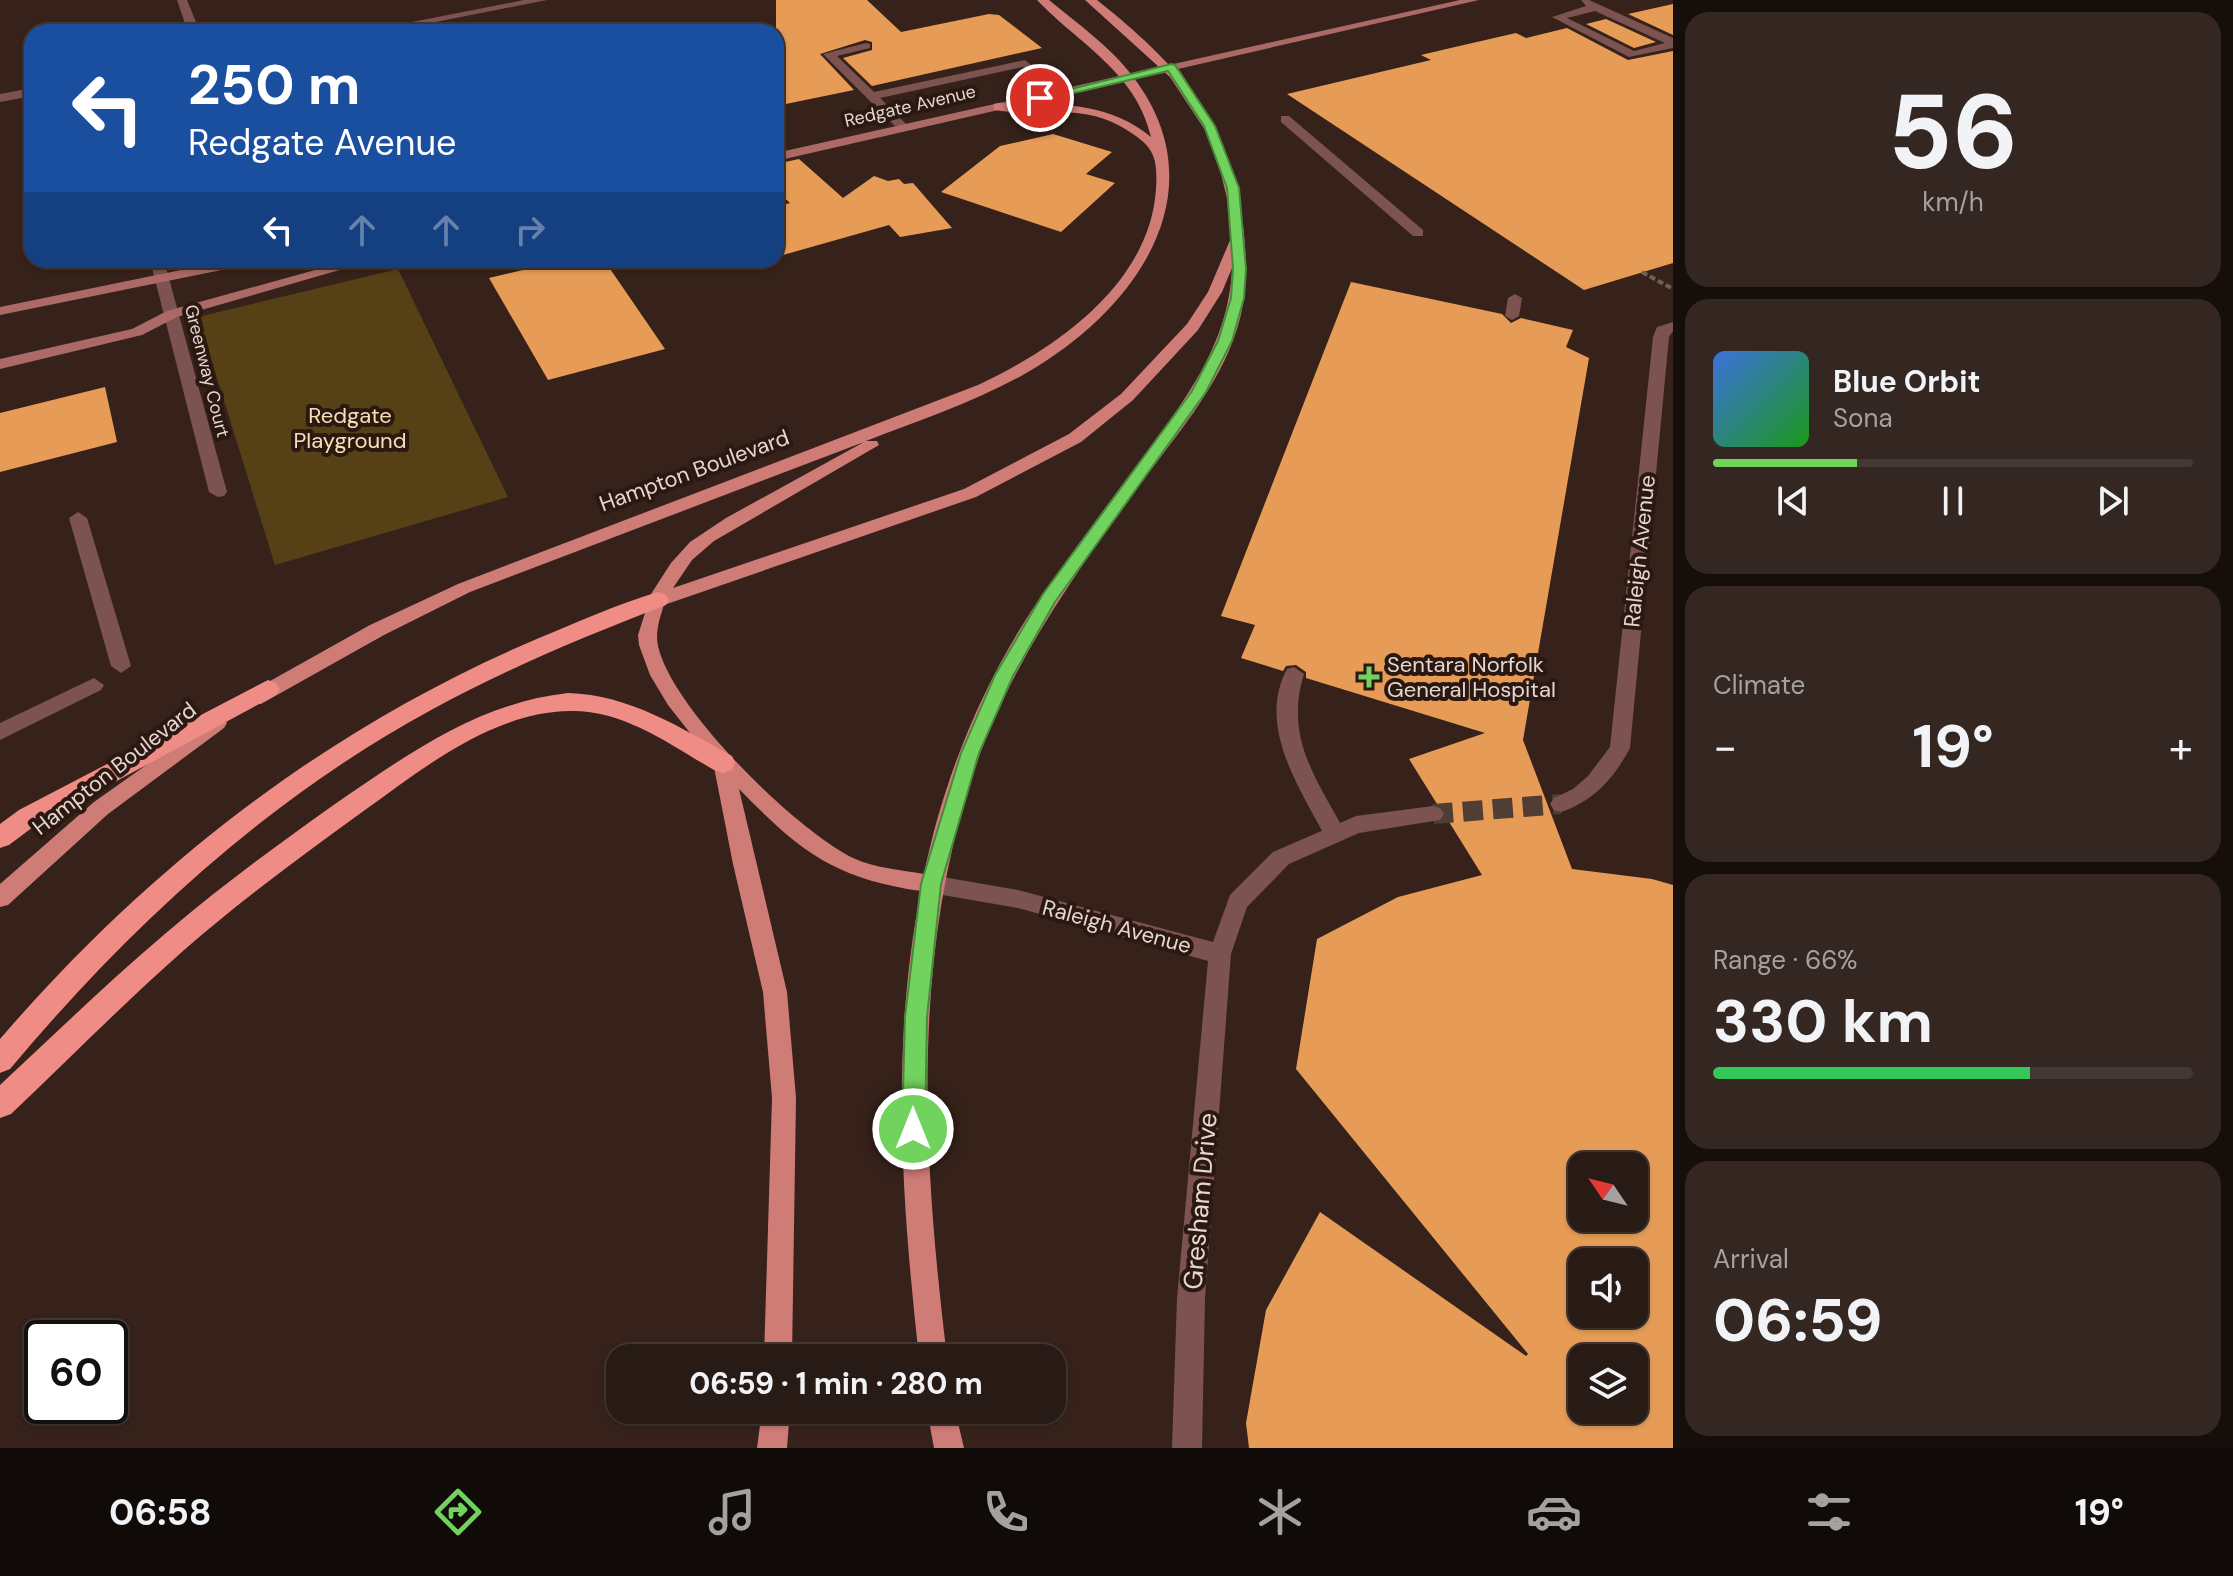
<!DOCTYPE html>
<html lang="en">
<head>
<meta charset="utf-8">
<style>
  body { margin:0; font-family:"DM Sans",sans-serif; background:#342722; color:#f1f3f6; height:100vh; display:flex; flex-direction:column; font-size:30px; white-space:nowrap }
  * { box-sizing:border-box; margin:0 }
  p { font-size:26px; color:#a5a1a0 }
  .icon { flex:none; width:44px; height:44px; fill:none; stroke:currentColor; stroke-width:2; stroke-linecap:round; stroke-linejoin:round }
  .map { position:relative; flex:1; overflow:hidden }
  .panel { display:flex; flex-direction:column; gap:12px; padding:12px; background:#160e0b; width:560px }
  .panel>* { flex:none }
  .top-card { position:absolute; left:24px; top:24px; width:760px; height:244px; border-radius:24px; box-shadow:0 2px 6px #0004,0 0 0 2px #443834; background:#1a4fa0; color:#fff; overflow:hidden }
  .needle { width:52px; rotate:305deg }
  .controls { position:absolute; left:1568px; top:1152px; display:grid; gap:16px }
  .controls a { display:grid; place-items:center; width:80px; height:80px; border-radius:16px; background:#281a14; box-shadow:0 2px 6px #0004,0 0 0 2px #443834; font-size:40px }
  .speed { position:absolute; left:24px; top:1320px; display:flex; gap:16px; font-size:40px; font-weight:700; text-align:center }
  .speed>* { display:grid; place-content:center; width:104px; height:104px; border-radius:50%; background:#281a14; box-shadow:0 2px 6px #0004,0 0 0 2px #443834; line-height:1 }
  .speed .limit { border:4px solid #111; border-radius:12px; background:#fff; color:#111 }
  .pin { position:absolute; display:grid; place-items:center; width:68px; height:68px; color:#fff; margin:-34px; border:4px solid #fff; border-radius:50%; box-shadow:0 2px 8px #0007 }
  .me { position:absolute; width:88px; margin:-44px; rotate:0deg; stroke-linejoin:round; filter:drop-shadow(0 0 6px #0008) }
  .turn { display:flex; align-items:center; gap:28px; height:168px; padding:0 32px; font-size:36px }
  .turn .icon { width:104px; height:104px; stroke-width:2.5 }
  .turn b { display:block; font-size:56px; line-height:68px }
  .lanes { display:flex; align-items:center; height:76px; padding:0 32px; background:#0003; justify-content:center; gap:40px; direction:ltr }
  .lanes .off { opacity:.35 }
  .big { font-size:60px; font-weight:700; line-height:1.1 }
  .panel .card { flex:1; display:flex; flex-direction:column; justify-content:center; gap:12px; min-width:0; padding:0 28px; border-radius:24px; background:#342722 }
  .panel .dial { align-items:center; gap:0 }
  .dial b { font-size:104px; line-height:1 }
  .song { display:flex; align-items:center; gap:24px }
  .cover { width:96px; height:96px; border-radius:12px; background:linear-gradient(135deg,hsl(220 70% 55%),hsl(120 70% 35%)) }
  .played { height:8px; border-radius:4px; background:linear-gradient(90deg,#71d35e 30%,#443834 30%) }
  .keys { display:flex; justify-content:space-around; direction:ltr }
  .heat { display:flex; justify-content:space-between; align-items:center; font-size:44px; direction:ltr }
  .charge { height:12px; border-radius:6px; background:linear-gradient(90deg,#34c759 66%,#443834 0) }
  .trip { position:absolute; left:606px; top:1344px; width:460px; height:80px; border-radius:24px; background:#281a14; box-shadow:0 2px 6px #0004,0 0 0 2px #443834; font-weight:700; line-height:80px; text-align:center }
  .tab-bar { display:flex; height:128px; justify-content:space-around; align-items:center; background:#100a08; color:#a5a1a0 }
  .tab-bar .icon { width:56px; height:56px }
  .tab-bar .on { color:#71d35e }
  .tab-bar b { font-size:36px; color:#f1f3f6 }
  main { display:flex; flex:1; min-height:0 }
  .map>svg:first-child { display:block }
  .green { fill:#564116 }
  .building { fill:#e69c56; fill-rule:evenodd }
  .lines { fill:none; stroke-linecap:round; stroke-linejoin:round }
  .street-tunnel { stroke:#503d35; stroke-width:20; stroke-dasharray:20 10; stroke-linecap:butt }
  .path { stroke:#705e57; stroke-width:4; stroke-dasharray:6 3; stroke-linecap:butt }
  .lane { fill:#7c5350; fill-rule:evenodd }
  .street { fill:#7c5350; fill-rule:evenodd }
  .secondary { fill:#ab6a66; fill-rule:evenodd }
  .primary { fill:#cf7c77; fill-rule:evenodd }
  .highway { fill:#f08c86; fill-rule:evenodd }
  .route { fill:#71d35e; stroke:#49893d; stroke-width:2 }
  .poi-dot { fill:#71d35e; stroke:#2b1811; stroke-width:3 }
  .labels { text-anchor:middle; stroke-width:8; stroke-linejoin:round; paint-order:stroke }
  .far-street-label { font-size:18px; fill:#e4d6d1; stroke:#2b1811 }
  .park-label { font-size:22px; fill:#f7e0b5; stroke:#2b1811 }
  .street-label { font-size:22px; fill:#e4d6d1; stroke:#2b1811 }
  .poi-label { font-size:22px; fill:#e4d6d1; stroke:#2b1811; text-anchor:start }
  .near-street-label { font-size:26px; fill:#e4d6d1; stroke:#2b1811 }
</style>
</head>
<body>
<main>
<div class="map">
<svg width="1673" height="1448" viewBox="0 0 1673 1448">
  <rect width="100%" height="100%" fill="#36221a"/>
  <path class="green" d="M398 269 508 497 275 565 198 317Z"/>
  <path class="building" d="M776 0H867L901 32 989 14 999 15 1042 48 872 86 843 58 872 50V42L865 40 820 54 854 90 776 106Z
    M1673 4V35L1628 14Z
    M1606 19 1656 42 1634 48 1586 24Z
    M1567 28 1628 60 1673 51V263L1584 290 1287 94 1431 60 1421 55 1455 47 1516 33 1526 38Z
    M1053 134 1112 152 1086 174 1115 183 1061 232 941 192 1000 146Z
    M799 159 843 198 874 176 888 181 899 179 904 184 913 183 952 228 900 237 889 225 776 257V207L790 203 776 190V164Z
    M566 260H604L665 349 548 380 489 278Z
    M1351 282 1502 314 1511 323 1521 318 1573 330 1566 347 1589 358 1523 740 1572 869 1652 879 1673 885V1448H1249L1246 1423 1266 1310 1320 1212 1526 1356 1528 1354 1296 1069 1317 939 1398 897 1482 875 1446 817V812L1437 804 1409 759 1485 733 1306 678V672L1296 665 1286 666 1283 671 1241 658 1255 625 1221 616ZM1582 1166H1634V1218H1582ZM1582 1262H1634V1314H1582ZM1582 1358H1634V1410H1582Z
    M105 387 117 442 0 472V413Z"/>
  <g class="lines">
    <path class="street-tunnel" d="M1433 814 1561 804"/>
    <path class="path" d="M1642 272 1673 289"/>
    <path class="lane" d="M1581 0H1589L1673 38V48L1629 57 1552 17 1586 6ZM1595 11 1665 43 1634 51 1567 18Z
      M866 43 870 44V48L837 56 874 92 1025 60 1067 93 1057 96 1023 67 880 98 910 128 900 131 823 54Z
      M1281 116H1289L1423 230V236H1413L1281 122Z
      M1515 294 1522 298 1519 316 1512 320 1505 316 1508 298Z
      M78 512 87 518 131 666 121 673 111 666 69 518Z
      M1294 667 1304 674C1284 739 1317 779 1346 834L1343 840 1335 843 1327 840C1301 790 1256 727 1287 669Z"/>
    <path class="street" d="M177 0H187L200 32H188Z
      M524 0H547L385 32H361Z
      M32 88V96L0 102V94Z
      M150 260H164L227 492 224 496 218 497 209 492Z
      M1673 322V331L1669 337 1630 748C1614 778 1594 801 1561 812L1554 810 1550 804 1554 798 1573 789 1588 776 1610 747 1653 337 1657 327Z
      M94 678 104 685 101 690 0 740V723Z
      M1433 806 1440 808 1444 814 1440 820 1359 833 1289 864 1247 907 1231 954 1205 1298 1202 1448H1172L1177 1298 1208 961 1018 908 931 893 923 890 920 884 923 878 931 875 1018 890 1213 942 1230 895 1273 852 1356 816Z"/>
    <path class="secondary" d="M1460 0H1479L776 161V153Z
      M230 260H258L251 264 0 315V307Z
      M351 260H374L177 317 142 335 0 369V359L132 329 167 311Z"/>
    <path class="primary" d="M1037 0H1049C1078 24 1111 47 1134 78 1220 193 1135 310 1028 372 978 401 921 420 866 441H877L879 445 714 541 692 560 673 588 964 489 1069 434 1121 394 1187 324 1208 292 1231 238 1227 198 1218 162 1205 130 1170 77 1085 0H1097C1176 63 1230 120 1243 225 1247 259 1248 295 1237 329 1219 387 1174 438 1138 487 1070 581 1004 673 969 786 911 974 924 1165 947 1358H919C902 1203 890 1046 921 891 833 878 800 851 739 789L787 992 796 1098 792 1358H764L772 1098 763 992 733 864 713 762 668 705 650 675 639 645 638 635 651 594 671 563 690 542 726 518 864 442 470 592 384 635 261 704H247L244 699 247 694 370 625 458 584 978 385C1055 349 1150 284 1156 189 1158 154 1153 145 1120 126 1080 103 1036 117 994 110V104L998 103C1052 104 1107 100 1151 137 1136 72 1079 44 1037 0ZM1232 268C1229 347 1181 405 1136 467 1101 514 1065 561 1032 610 980 689 943 781 924 874 901 870 875 868 853 858 796 830 672 709 658 646 655 632 660 617 664 605L976 497 1081 442 1133 400 1198 330 1222 292Z
      M217 715 224 718 227 723 224 728 108 814 8 905 0 907V884L94 802Z
      M762 1410H790L787 1448H757Z
      M927 1410H955L964 1448H934Z"/>
    <path class="highway" d="M658 592 666 595 669 600 666 605C586 636 508 668 433 709 267 799 130 926 10 1069L0 1073V1039C149 866 328 727 539 638 578 622 618 604 658 592Z
      M268 680 276 683 280 689 276 695 37 824 9 845 0 848V824L19 810Z
      M568 693C630 695 679 727 732 756L735 763 732 770 723 773 714 770C669 744 624 710 570 711 493 712 425 767 365 810 303 855 241 900 183 951 124 1003 68 1060 11 1114L0 1118V1085C55 1034 109 981 166 933 220 887 277 845 335 804 408 754 478 703 568 693Z"/>
  </g>
  <path class="route" d="M1171 64 1175 65 1215 126 1239 188 1246 269 1244 298 1232 341 1206 392 1055 602 1013 676 979 753 941 884 927 1017 925 1129 921 1136 913 1140 905 1136 902 1129 905 1017 921 884 961 753 995 675 1043 594 1192 391 1218 341 1231 298 1233 269 1227 188 1204 126 1168 71 1040 101 1035 98Z"/>
  <path class="poi-dot" d="M1365 665h8v8h8v8h-8v8h-8v-8h-8v-8h8z"/>
  <g class="labels">
    <g class="far-street-label">
      <text transform="translate(910 106) rotate(-13)" y="6">Redgate Avenue</text>
      <text transform="translate(207 371) rotate(76)" y="6">Greenway Court</text>
    </g>
    <g class="park-label">
      <text x="350" y="423">Redgate<tspan x="350" dy="25">Playground</tspan></text>
    </g>
    <g class="street-label">
      <text transform="translate(694 470) rotate(-20)" y="8">Hampton Boulevard</text>
      <text transform="translate(1639 551) rotate(-84)" y="8">Raleigh Avenue</text>
      <text transform="translate(114 768) rotate(-38)" y="8">Hampton Boulevard</text>
      <text transform="translate(1117 926) rotate(15)" y="8">Raleigh Avenue</text>
    </g>
    <g class="poi-label">
      <text x="1387" y="672">Sentara Norfolk<tspan x="1387" dy="25">General Hospital</tspan></text>
    </g>
    <g class="near-street-label">
      <text transform="translate(1200 1201) rotate(-85)" y="9">Gresham Drive</text>
    </g>
  </g>
</svg>
<div class="controls">
<a><svg class="needle" viewBox="-14 -14 28 28"><path d="M0-13l5 13h-10z" fill="#e53935"/><path d="M0 13l5-13h-10z" fill="#a5a1a0"/></svg></a>
<a><svg class="icon" aria-label="sound" viewBox="0 0 24 24"><path d="M4 9h4l5-4v14l-5-4H4zM17 9q2 3 0 6"/></svg></a>
<a><svg class="icon" aria-label="layers" viewBox="0 0 24 24"><path d="M12 4l9 5-9 5-9-5zM3 14l9 5 9-5"/></svg></a>
</div>
<div class="speed"><div class="limit">60</div></div>
<div class="pin" style="left:1040px;top:98px;background:#d93025"><svg class="icon" aria-label="arrive" viewBox="0 0 24 24"><path d="M6 21V4h12l-3 4 3 4H6"/></svg></div>
<svg class="me" style="left:913px;top:1129px" viewBox="-20 -20 40 40"><circle r="17" fill="#71d35e" stroke="#fff" stroke-width="3"/><path d="M0-11L8 9 0 5-8 9z" fill="#fff"/></svg>
<div class="trip">06:59 · 1 min · 280 m</div>
<div class="top-card">
<div class="turn"><svg class="icon" aria-label="left" viewBox="0 0 24 24"><path d="M17 20v-9H6M10 6l-5 5 5 5"/></svg><div><b>250 m</b>Redgate Avenue</div></div>
<div class="lanes"><svg class="icon" aria-label="left" viewBox="0 0 24 24"><path d="M17 20v-9H6M10 6l-5 5 5 5"/></svg><svg class="icon off" aria-label="ahead" viewBox="0 0 24 24"><path d="M12 20V5M6 11l6-6 6 6"/></svg><svg class="icon off" aria-label="ahead" viewBox="0 0 24 24"><path d="M12 20V5M6 11l6-6 6 6"/></svg><svg class="icon off" aria-label="right" viewBox="0 0 24 24"><path d="M7 20v-9h11M14 6l5 5-5 5"/></svg></div>
</div>
</div>
<section class="panel">
<div class="card dial"><b>56</b><p>km/h</p></div>
<div class="card">
<div class="song"><i class="cover"></i><div><b>Blue Orbit</b><p>Sona</p></div></div>
<div class="played"></div>
<div class="keys"><svg class="icon" aria-label="previous" viewBox="0 0 24 24"><path d="M18 5L8 12l10 7zM5 5v14"/></svg><svg class="icon" aria-label="pause" viewBox="0 0 24 24"><path d="M8 5v14M16 5v14"/></svg><svg class="icon" aria-label="next" viewBox="0 0 24 24"><path d="M6 5l10 7-10 7zM19 5v14"/></svg></div>
</div>
<div class="card"><p>Climate</p>
<div class="heat"><a>−</a><b class="big">19°</b><a>+</a></div>
</div>
<div class="card"><p>Range · 66%</p><b class="big">330 km</b><div class="charge"></div></div>
<div class="card"><p>Arrival</p><b class="big">06:59</b></div>
</section>
</main>
<nav class="tab-bar">
<b>06:58</b>
<svg class="icon on" aria-label="directions" viewBox="0 0 24 24"><path d="M12 3l9 9-9 9-9-9zM9 14v-3h6M13 9l2 2-2 2"/></svg>
<svg class="icon" aria-label="music" viewBox="0 0 24 24"><path d="M9 18V5l10-2v13"/><circle cx="6" cy="18" r="3"/><circle cx="16" cy="16" r="3"/></svg>
<svg class="icon" aria-label="phone" viewBox="0 0 24 24"><path d="M5 4h4l2 5-3 2q2 4 5 5l2-3 5 2v4C11 20 4 13 5 4z"/></svg>
<svg class="icon" aria-label="climate" viewBox="0 0 24 24"><path d="M12 3v18M4 7l16 10M4 17L20 7"/></svg>
<svg class="icon" aria-label="car" viewBox="0 0 24 24"><path d="M5 17H2v-5l4-1 3-4h7l3 4 3 1v5h-3M9 17h6M6 11h13"/><circle cx="7" cy="17" r="2"/><circle cx="17" cy="17" r="2"/></svg>
<svg class="icon" aria-label="filters" viewBox="0 0 24 24"><path d="M4 7h16M4 17h16"/><circle cx="9" cy="7" r="2"/><circle cx="15" cy="17" r="2"/></svg>
<b>19°</b>
</nav>
</body>
</html>
